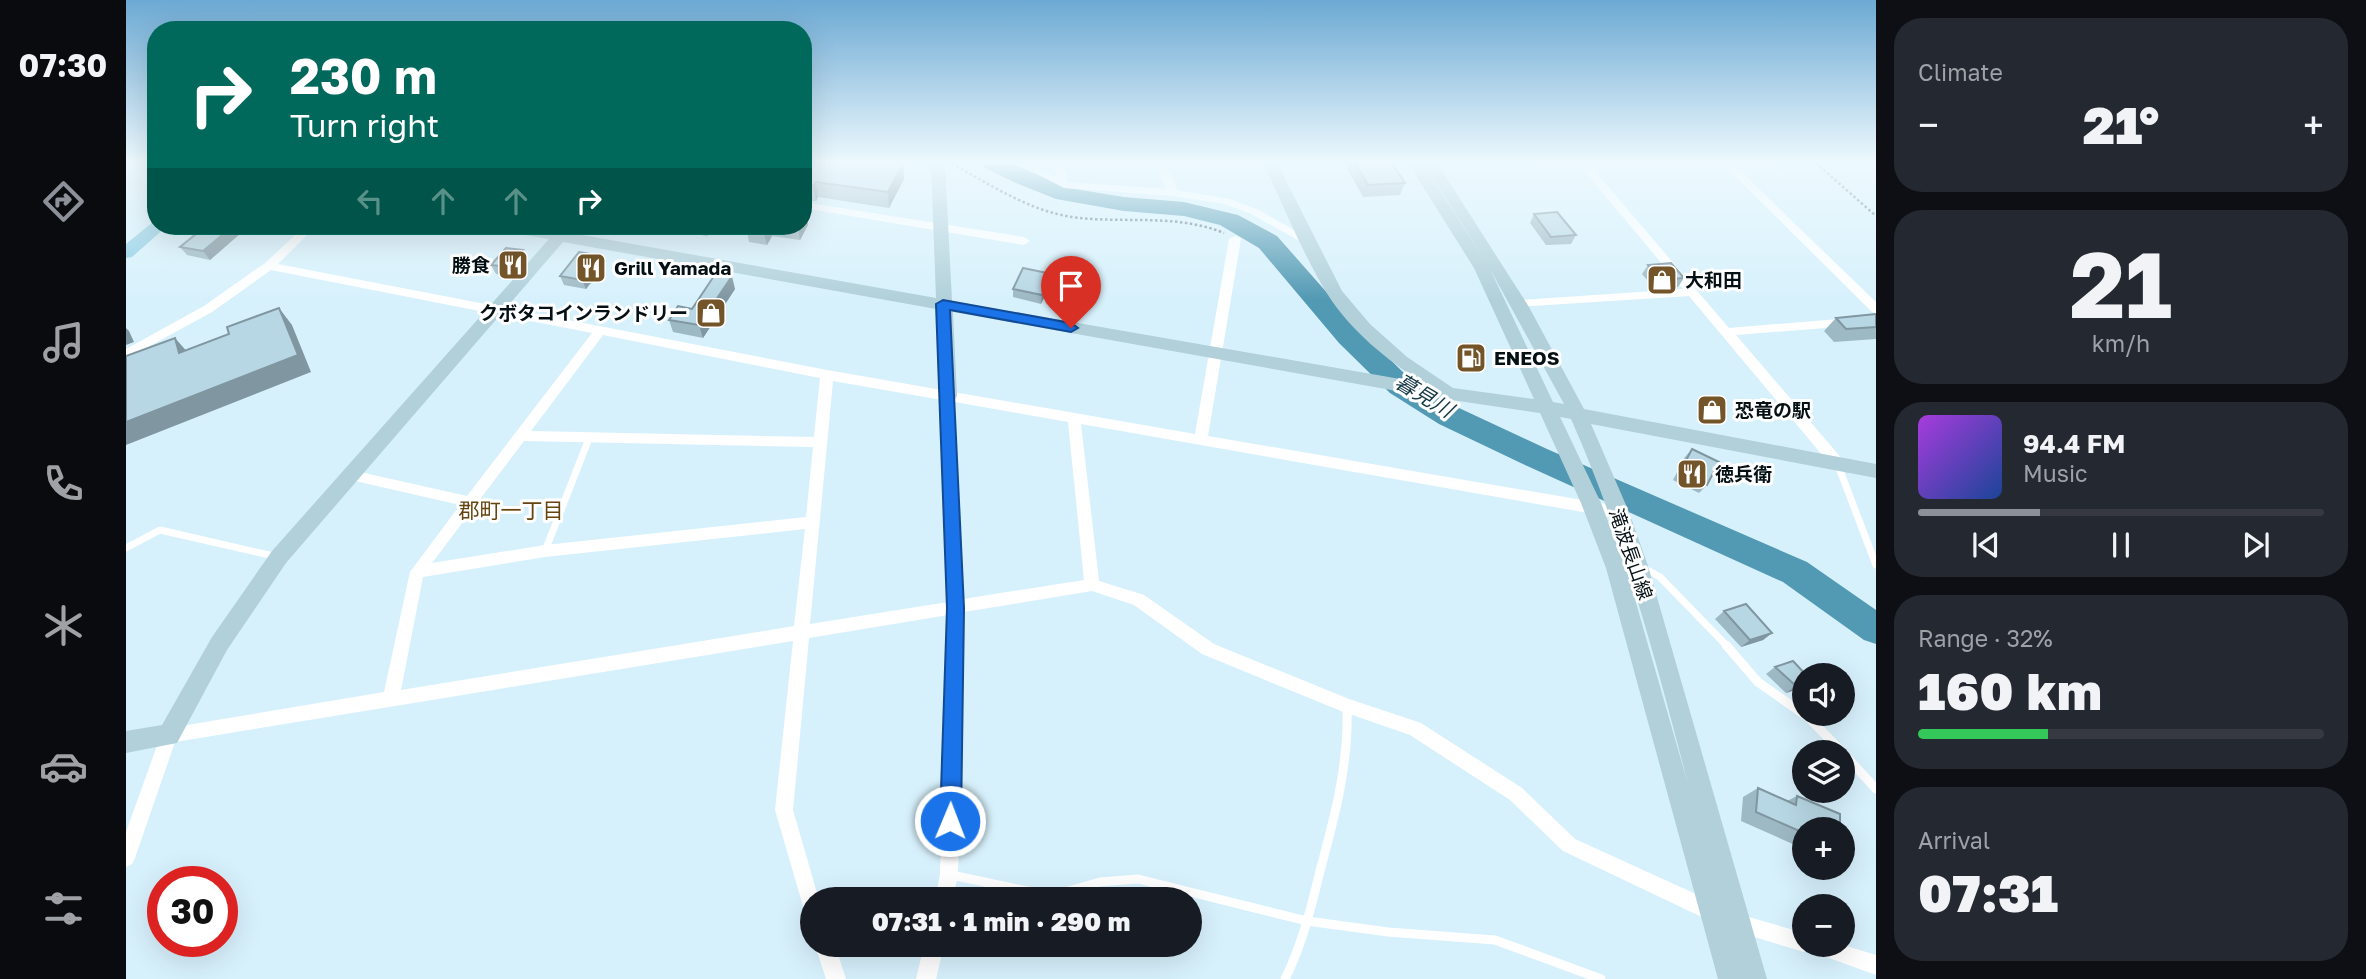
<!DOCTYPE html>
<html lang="en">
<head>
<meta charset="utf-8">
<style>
  body { margin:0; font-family:"Golos Text","Noto Sans JP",sans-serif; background:#242831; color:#f1f3f6; height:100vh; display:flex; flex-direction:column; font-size:26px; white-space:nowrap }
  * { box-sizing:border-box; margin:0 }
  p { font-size:23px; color:#9ea1a6 }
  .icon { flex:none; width:38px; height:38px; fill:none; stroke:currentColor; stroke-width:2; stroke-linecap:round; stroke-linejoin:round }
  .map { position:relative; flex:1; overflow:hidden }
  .drawer { display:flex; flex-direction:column; gap:18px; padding:18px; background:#0d0f14; width:490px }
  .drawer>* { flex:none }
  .top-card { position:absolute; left:21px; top:21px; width:665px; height:214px; border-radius:28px; box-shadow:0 7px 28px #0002; background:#00695c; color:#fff; overflow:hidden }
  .controls { position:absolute; left:1666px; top:663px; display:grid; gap:14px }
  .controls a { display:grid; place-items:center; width:63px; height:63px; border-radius:50%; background:#171b24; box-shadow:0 7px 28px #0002; font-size:35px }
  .speed { position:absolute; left:21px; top:866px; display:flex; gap:14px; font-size:35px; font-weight:700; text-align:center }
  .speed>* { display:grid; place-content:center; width:91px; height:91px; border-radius:50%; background:#171b24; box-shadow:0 7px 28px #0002; line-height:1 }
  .speed .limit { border:10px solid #d22; background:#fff; color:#111 }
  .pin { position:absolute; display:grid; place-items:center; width:60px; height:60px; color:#fff; margin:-72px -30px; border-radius:50% 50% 50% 0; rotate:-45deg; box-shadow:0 0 7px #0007 }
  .pin .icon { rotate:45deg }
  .me { position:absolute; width:77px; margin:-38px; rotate:1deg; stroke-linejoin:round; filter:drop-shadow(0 0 5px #0008) }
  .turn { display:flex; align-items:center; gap:24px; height:147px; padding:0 28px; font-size:32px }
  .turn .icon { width:91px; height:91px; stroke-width:2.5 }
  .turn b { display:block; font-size:49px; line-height:60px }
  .lanes { display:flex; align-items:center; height:66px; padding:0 28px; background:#0003; justify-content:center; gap:35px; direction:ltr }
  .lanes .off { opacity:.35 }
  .big { font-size:52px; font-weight:800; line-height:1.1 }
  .drawer .tile { flex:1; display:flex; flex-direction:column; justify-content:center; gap:10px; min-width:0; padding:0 24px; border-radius:28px; background:#242831 }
  .drawer .dial { align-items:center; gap:0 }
  .dial b { font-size:91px; line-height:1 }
  .song { display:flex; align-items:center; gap:21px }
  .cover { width:84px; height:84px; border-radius:10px; background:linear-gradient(135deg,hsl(280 70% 55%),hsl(220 70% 35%)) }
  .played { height:7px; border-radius:4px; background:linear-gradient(90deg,#8c9099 30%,#363941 30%) }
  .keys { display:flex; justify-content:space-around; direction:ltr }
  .heat { display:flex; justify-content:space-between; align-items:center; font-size:38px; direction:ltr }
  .charge { height:10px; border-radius:5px; background:linear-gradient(90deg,#34c759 32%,#363941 0) }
  .trip { position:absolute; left:674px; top:887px; width:402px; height:70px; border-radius:35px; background:#171b24; box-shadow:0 7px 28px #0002; font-weight:800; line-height:70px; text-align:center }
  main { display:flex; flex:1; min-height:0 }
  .menu { display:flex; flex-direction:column; width:126px; justify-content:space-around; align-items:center; background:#090b0e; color:#9ea1a6 }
  .menu .icon { width:49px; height:49px }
  .menu .current { color:#8c9099 }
  .menu b { font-size:32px; color:#f1f3f6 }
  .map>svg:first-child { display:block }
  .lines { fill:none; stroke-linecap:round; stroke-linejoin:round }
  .river { fill:#5299b3; fill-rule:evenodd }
  .path { stroke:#677981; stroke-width:2.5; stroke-dasharray:2.5 2.5; stroke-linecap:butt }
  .lane-far1 { stroke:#fff; stroke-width:7 }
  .lane { stroke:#fff; stroke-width:9 }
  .street { fill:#fff; fill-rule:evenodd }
  .secondary { fill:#b1d0da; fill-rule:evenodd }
  .primary { fill:#8acbe2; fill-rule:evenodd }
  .wall { fill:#9db9c4 }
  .shaded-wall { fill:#8096a0 }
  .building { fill:#b7d7e4; stroke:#8096a0; stroke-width:2 }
  .route { fill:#1a73e8; stroke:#114b97; stroke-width:2 }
  .labels { text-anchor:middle; stroke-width:6; stroke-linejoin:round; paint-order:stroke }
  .poi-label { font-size:19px; font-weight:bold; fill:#051014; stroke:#fff; text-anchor:start }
  .street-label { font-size:19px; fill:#051014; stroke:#fff }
  .water-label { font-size:21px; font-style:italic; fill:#163844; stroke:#fff }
  .neighbourhood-label { font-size:21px; fill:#65440f; stroke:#fff }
</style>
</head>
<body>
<main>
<nav class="menu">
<b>07:30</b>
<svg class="icon current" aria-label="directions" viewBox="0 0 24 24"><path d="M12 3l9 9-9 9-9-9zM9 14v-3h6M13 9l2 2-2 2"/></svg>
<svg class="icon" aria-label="music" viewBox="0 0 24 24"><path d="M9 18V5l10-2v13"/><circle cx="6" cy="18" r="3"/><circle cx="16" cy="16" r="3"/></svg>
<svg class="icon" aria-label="phone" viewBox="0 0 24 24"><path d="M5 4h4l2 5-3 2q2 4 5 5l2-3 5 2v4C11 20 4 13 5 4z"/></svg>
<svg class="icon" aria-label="climate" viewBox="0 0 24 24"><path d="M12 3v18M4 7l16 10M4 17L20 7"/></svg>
<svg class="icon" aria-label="car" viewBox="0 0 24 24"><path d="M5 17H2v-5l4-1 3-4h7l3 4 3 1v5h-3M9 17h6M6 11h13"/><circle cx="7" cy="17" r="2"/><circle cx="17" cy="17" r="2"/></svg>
<svg class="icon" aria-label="filters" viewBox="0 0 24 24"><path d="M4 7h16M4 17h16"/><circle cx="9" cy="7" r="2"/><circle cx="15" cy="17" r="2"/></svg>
</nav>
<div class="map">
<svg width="1750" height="979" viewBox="0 0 1750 979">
  <rect width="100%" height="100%" fill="#d7f1fc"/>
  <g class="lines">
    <path class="river" d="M855 163H884L943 188 998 197 1058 202 1112 215 1151 236 1233 329 1284 379 1333 408 1421 449 1681 562 1750 610V644L1738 640 1657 582 1399 465 1313 424 1264 393 1213 343 1133 248 1094 225 1058 216 998 211 930 199 890 183 859 168Z"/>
    <path class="path" d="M1690 163 1750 216
      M826 164C868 186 905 213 954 218 1003 223 1051 214 1098 233"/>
    <path class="lane-far1" d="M1712 465 1750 565
      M0 548 34 530 152 557
      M419 551 464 436
      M1518 568 1534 577 1602 647"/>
    <path class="lane" d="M1600 645 1632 682 1683 718 1716 752
      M1717 753 1750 789
      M825 875 925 896 974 882 1012 879 1181 921 1262 932 1369 940 1475 979
      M1159 979C1176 945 1185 908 1194 871 1209 816 1223 763 1221 706"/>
    <path class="street" d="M890 163H902L931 177 927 163H937L942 182 1040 189 1031 163H1041L1051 190 1104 199 1133 210 1189 242 1187 244H1179L1125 214 1098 204 1047 196 938 188Z
      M1452 163H1462L1603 328 1750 316V324L1610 335 1717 460 1719 464 1717 468H1707L1563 296 1391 307 1389 304 1395 300 1557 289Z
      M1596 163H1606L1750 302V313L1746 312Z
      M677 202 898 237 904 241 898 245 677 208Z
      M179 226H190L152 264 701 370 1069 434 1103 239 1109 236 1113 237 1115 239 1082 436 1491 506 1496 508 1498 512 1496 516 1491 518 955 424 973 581 1018 595 1088 644 1223 699 1295 723 1396 788 1449 839 1594 905 1596 912 1594 919 1587 921 1580 919 1437 851 1384 800 1284 735 1215 711 1076 654 1008 605 966 591 838 612 832 874 827 900H809L814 874 822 615 683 638 667 810 693 900H686V915L679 913 677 906 649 810 667 641 49 742 9 858 6 864 0 867V832L37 729 258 692 284 572 334 505 225 480 220 479 218 475 220 471 225 470 341 496 466 333 145 270 86 312 0 359V349L78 306 139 263ZM477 335 694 378 688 437 405 431ZM707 381 816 400 822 602 684 624ZM829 402 942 422 958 580 837 599ZM398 441 687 447 680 517 419 545 306 563ZM679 529 668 626 275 690 297 577 419 557Z
      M437 226H448L438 238H430L428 236Z
      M1609 913 1678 933V945H1717L1750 955V975L1681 950 1678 952 1602 929 1600 922 1602 915Z
      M689 945H709L720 979H700Z
      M798 945H818L810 979H790Z"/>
    <path class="secondary" d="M10 163H30V169L12 166Z
      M805 163H819L826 301 1297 383C1261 360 1225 331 1202 295 1177 255 1158 206 1137 163H1151L1216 291 1244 324 1281 357 1327 388 1408 399 1348 268 1282 163H1296L1363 266 1297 163H1311L1403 307 1458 409 1750 464V478L1465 424 1503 512 1522 566 1641 979H1592L1480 568 1455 503 1414 413 1299 396 827 312 831 396 828 401H816L813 396 810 309 437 242 160 563 101 650 51 743 0 753V731L36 725 86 637 146 551 423 239 374 231 367 226H399L434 231 810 298ZM1364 269 1438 404 1427 402ZM1434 417 1445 419C1497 536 1530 660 1562 784L1500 568 1475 503Z"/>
    <path class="primary" d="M27 222H30V226H41L6 257 0 258V244Z"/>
  </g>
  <path class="wall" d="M677 163 778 179 763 208 692 197 690 201H682L684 212 680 218 682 225 674 240 646 236 641 245 623 242 620 226H677Z
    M1218 163H1266L1279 183 1274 195 1237 197Z
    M1408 214 1450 235 1445 244 1420 245 1404 223Z
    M80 226H123L84 260 61 255 54 247Z
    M464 226H489L483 232 465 229Z
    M514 226H589L581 236Z
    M475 256 479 265 460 289 438 285 434 276Z
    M401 259 387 276 370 274 365 265Z
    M1522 265 1558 278 1552 287 1528 288 1516 274Z
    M925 283 915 304 887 297V289Z
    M609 289 577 338 547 332 543 320Z
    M1750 314V339L1708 342 1698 331 1710 318Z
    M1566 449 1581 485 1573 493 1547 480 1559 457Z
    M1598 611 1646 633 1637 640 1615 647 1589 619Z
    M1649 667 1676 688 1660 693 1640 674Z
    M1632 788 1661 801 1671 796 1678 830V849L1615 821 1617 797Z"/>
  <path class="shaded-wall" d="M777 163 778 179 763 208 762 192Z
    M690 182 692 197 690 201 687 186Z
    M681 196 684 212 680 218 682 225 674 240 672 226H677V202Z
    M107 226H123L84 260 77 251Z
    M480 226H489L483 232Z
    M578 226H589L581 236Z
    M639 226H644L646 236 641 245 637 230Z
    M397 250 401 259 387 276 382 267Z
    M475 256 479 265 460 289 456 280Z
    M926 274 925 283 915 304 916 295Z
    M606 276 609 289 577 338 573 325Z
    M153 308 166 325 185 372 0 445V422Z
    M0 328 3 331 8 342 0 345Z
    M49 338 64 355 53 353Z
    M1646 633 1637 640 1615 647 1624 640Z
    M1678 684V686L1676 688 1660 693 1670 686Z"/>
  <path class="building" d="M677 163H777L762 192 690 182 687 186 677 185Z
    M1229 163H1266L1279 183 1242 185Z
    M1431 212 1450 235 1425 237 1408 214Z
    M80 226H107L77 251 54 247Z
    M620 226H639L637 230 619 227Z
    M380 248 397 250 382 267 365 265Z
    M453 252 475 256 456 280 434 276Z
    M1545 263 1558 278 1534 280 1522 265Z
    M897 268 926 274 916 295 887 289Z
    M590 273 606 276 573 325 543 320 552 306 566 309Z
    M153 308 172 355 0 422V356L49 338 53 353 103 334 101 327Z
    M1750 314V327L1720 329 1710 318Z
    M1566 449 1593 462 1581 485 1554 472Z
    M1620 604 1646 633 1624 640 1598 611Z
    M1667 661 1681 676H1678V684L1670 686 1649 667Z
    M1632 788 1670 805 1671 796 1714 814V830H1678V833L1630 812Z"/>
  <linearGradient id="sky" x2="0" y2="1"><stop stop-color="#6ca9d3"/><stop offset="0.54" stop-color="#edf9fe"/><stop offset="1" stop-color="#edf9fe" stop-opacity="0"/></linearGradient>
  <rect width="1750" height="300" fill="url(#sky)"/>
  <path class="route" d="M817 300 945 323 952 328 945 332 824 310 838 608 835 821 832 828 824 831 817 828 814 821 821 608 810 304Z"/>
  <defs>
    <g id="restaurant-square" transform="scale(1.575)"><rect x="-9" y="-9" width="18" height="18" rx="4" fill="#735529" stroke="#fff"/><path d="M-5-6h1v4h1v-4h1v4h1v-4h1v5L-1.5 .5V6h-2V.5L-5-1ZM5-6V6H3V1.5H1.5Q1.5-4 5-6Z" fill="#fff"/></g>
    <g id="shop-square" transform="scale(1.575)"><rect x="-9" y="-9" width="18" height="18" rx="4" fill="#735529" stroke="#fff"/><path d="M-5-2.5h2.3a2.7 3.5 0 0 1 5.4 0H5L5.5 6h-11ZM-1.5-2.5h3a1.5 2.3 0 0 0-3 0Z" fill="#fff"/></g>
    <g id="fuel-square" transform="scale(1.575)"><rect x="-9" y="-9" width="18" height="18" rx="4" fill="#735529" stroke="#fff"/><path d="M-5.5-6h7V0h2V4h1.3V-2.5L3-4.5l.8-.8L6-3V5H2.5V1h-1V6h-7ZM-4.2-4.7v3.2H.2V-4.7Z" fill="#fff"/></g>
  </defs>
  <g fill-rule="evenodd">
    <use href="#restaurant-square" x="387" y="265"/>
    <use href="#restaurant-square" x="465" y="268"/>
    <use href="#shop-square" x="1536" y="280"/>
    <use href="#shop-square" x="585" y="313"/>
    <use href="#fuel-square" x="1345" y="358"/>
    <use href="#shop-square" x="1586" y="410"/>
    <use href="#restaurant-square" x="1566" y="474"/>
  </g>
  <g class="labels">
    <g class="poi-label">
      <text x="364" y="272" text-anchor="end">勝食</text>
      <text x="488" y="275">Grill Yamada</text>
      <text x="1559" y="287">大和田</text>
      <text x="562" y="320" text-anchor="end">クボタコインランドリー</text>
      <text x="1368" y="365">ENEOS</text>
      <text x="1609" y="417">恐竜の駅</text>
      <text x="1589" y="481">徳兵衛</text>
    </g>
    <g class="street-label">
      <text transform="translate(1505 554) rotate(71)" y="7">滝波長山線</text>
    </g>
    <g class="water-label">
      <text transform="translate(1298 396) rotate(31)" y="7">暮見川</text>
    </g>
    <g class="neighbourhood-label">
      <text x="385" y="518">郡町一丁目</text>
    </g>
  </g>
</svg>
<div class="controls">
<a><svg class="icon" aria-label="sound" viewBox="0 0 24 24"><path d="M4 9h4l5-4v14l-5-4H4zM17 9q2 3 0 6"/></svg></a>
<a><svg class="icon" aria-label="layers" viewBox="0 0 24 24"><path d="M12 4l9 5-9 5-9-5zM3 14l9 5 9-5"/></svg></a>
<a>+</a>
<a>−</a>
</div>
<div class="speed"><div class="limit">30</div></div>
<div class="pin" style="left:945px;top:328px;background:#d93025"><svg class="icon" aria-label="arrive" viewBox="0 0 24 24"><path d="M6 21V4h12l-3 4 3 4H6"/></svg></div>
<svg class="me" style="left:824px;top:821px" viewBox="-20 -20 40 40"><circle r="17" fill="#1a73e8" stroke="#fff" stroke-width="3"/><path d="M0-11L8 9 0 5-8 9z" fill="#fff"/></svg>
<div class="trip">07:31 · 1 min · 290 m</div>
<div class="top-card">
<div class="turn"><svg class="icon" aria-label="right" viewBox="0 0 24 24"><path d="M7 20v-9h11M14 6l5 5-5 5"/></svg><div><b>230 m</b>Turn right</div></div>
<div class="lanes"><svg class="icon off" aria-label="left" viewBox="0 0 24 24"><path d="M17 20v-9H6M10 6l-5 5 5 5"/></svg><svg class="icon off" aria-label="ahead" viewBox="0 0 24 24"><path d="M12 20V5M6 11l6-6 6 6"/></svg><svg class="icon off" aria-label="ahead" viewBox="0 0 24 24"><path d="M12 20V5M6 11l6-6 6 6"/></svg><svg class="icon" aria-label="right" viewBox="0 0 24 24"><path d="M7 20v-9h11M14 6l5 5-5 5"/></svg></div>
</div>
</div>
<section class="drawer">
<div class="tile"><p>Climate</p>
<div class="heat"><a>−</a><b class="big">21°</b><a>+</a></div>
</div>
<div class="tile dial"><b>21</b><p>km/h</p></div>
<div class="tile">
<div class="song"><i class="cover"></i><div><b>94.4 FM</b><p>Music</p></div></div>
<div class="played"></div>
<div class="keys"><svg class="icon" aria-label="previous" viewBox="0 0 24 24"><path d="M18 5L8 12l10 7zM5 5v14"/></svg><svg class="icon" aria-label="pause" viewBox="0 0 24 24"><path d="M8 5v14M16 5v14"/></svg><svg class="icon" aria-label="next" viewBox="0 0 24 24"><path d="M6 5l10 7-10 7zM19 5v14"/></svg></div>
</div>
<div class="tile"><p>Range · 32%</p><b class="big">160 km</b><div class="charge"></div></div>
<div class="tile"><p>Arrival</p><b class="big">07:31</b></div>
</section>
</main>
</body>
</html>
